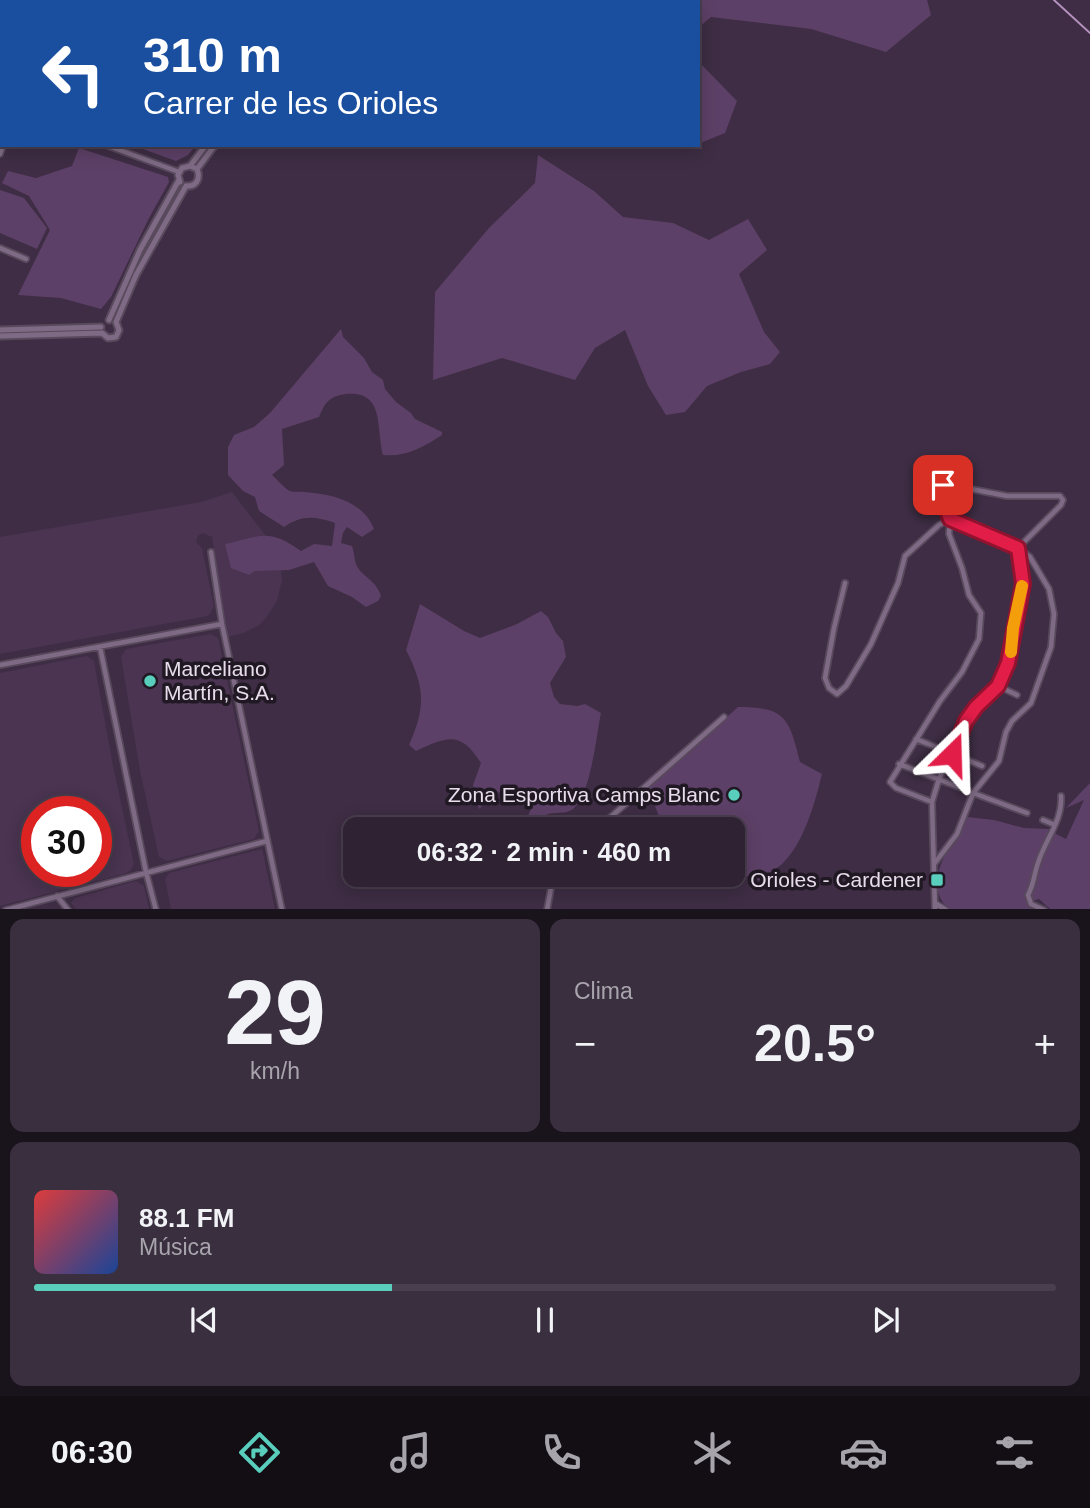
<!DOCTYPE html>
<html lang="es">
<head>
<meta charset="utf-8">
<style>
  body { margin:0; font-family:Helvetica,sans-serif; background:#3a2f3f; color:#f1f3f6; height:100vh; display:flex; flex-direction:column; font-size:26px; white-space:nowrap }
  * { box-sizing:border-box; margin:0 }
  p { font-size:23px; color:#a7a4ac }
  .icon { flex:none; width:38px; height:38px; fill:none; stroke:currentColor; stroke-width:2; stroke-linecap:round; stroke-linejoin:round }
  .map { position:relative; height:909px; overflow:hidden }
  .drawer { display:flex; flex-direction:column; gap:10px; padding:10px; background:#19131c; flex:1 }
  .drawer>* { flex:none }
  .hud { position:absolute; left:0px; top:0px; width:700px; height:147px; box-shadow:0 4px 18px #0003,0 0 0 2px #493f4e; background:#1a4fa0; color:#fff; overflow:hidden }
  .speed { position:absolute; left:21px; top:796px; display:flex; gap:14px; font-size:35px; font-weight:700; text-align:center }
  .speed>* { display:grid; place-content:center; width:91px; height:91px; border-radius:50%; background:#2e2233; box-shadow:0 4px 18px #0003,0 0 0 2px #493f4e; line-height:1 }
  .speed .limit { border:10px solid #d22; background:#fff; color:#111 }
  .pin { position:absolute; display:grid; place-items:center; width:60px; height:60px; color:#fff; margin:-30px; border-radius:14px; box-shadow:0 4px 10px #0006 }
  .me { position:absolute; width:77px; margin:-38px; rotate:22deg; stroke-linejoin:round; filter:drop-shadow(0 0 5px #0008) }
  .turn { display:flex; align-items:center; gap:24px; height:147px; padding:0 28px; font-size:32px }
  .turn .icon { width:91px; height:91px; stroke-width:2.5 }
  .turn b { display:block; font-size:49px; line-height:60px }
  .big { font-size:52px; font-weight:800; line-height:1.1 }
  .drawer .tile { flex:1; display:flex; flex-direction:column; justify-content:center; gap:10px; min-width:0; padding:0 24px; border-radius:14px; background:#3a2f3f }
  .drawer .dial { align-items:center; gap:0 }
  .dial b { font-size:91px; line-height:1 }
  .song { display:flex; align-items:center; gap:21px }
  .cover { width:84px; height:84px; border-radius:10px; background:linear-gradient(135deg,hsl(0 70% 55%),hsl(220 70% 35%)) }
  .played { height:7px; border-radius:4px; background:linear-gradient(90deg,#5acebc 35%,#493f4e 35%) }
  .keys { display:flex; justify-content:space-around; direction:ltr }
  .heat { display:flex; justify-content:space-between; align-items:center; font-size:38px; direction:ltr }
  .drawer .tiles { flex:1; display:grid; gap:10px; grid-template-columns:1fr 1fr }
  .tile:last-child { grid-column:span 2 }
  .trip { position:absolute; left:343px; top:817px; width:402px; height:70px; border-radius:14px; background:#2e2233; box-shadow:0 4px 18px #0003,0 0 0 2px #493f4e; font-weight:800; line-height:70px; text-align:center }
  .menu { display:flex; height:112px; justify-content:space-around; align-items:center; background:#120e14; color:#a7a4ac }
  .menu .icon { width:49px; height:49px }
  .menu .on { color:#5acebc }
  .menu b { font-size:32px; color:#f1f3f6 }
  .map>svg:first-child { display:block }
  .built { fill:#4a3451; fill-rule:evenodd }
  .green { fill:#5d4067 }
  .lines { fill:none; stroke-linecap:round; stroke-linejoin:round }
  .stream { stroke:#b491be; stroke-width:2 }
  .minor-casing { stroke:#58495c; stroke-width:8 }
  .tertiary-casing { stroke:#58495c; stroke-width:9 }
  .minor { stroke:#7e6a84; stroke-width:4.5 }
  .tertiary { stroke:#7e6a84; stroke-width:5 }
  .route-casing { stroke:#92132f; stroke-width:18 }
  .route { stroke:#e11d48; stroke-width:12 }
  .slow { stroke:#f59e0b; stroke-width:12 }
  .poi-dot { fill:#5acebc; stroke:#201923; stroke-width:2.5 }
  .labels { text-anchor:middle; stroke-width:7; stroke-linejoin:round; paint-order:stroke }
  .poi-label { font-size:21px; fill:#e8ddec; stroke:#201923; text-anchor:end }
</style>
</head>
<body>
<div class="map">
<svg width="1090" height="910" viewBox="0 0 1090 910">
  <rect width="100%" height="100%" fill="#3e2d44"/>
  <path class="built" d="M232 492 273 545 281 569 282 580 277 601 266 618 258 626 243 633 228 637 212 537 203 533 198 536 196 542 202 548 214 607 208 616 0 654V537L201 502Z
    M211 634 218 638 219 642 259 831 254 839 167 861 159 857 140 771 121 657 126 649Z
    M87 656 94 661 113 766 134 864 130 871 123 874 0 906V673ZM37 812H96V872H37Z
    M262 849 275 909H171L165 879 169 873Z
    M136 881 144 886 149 909H76L71 903 75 898Z"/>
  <path class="green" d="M550 0H927L931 15 886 52 811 29 711 17 698 28V2Z
    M698 61 737 101 725 133 698 144Z
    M132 145H196L188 155 176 161Z
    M79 148 168 177 169 182 148 220 111 297 101 309 61 298 18 295 50 230 29 196 2 183 8 171 36 178 72 166Z
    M538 155 594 191 623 217 673 223 709 240 748 219 767 250 739 274 764 332 780 352 770 364 741 372 707 386 685 412 666 415 648 386 625 330 595 348 575 380 502 358 433 380 435 292 489 228 535 183Z
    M0 190 24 198 47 228 37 249 0 233Z
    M341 329 343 337 364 358 372 372 383 380 385 389 396 402 411 413 415 419 442 432V435C422 448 406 457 383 455 376 428 385 390 346 394 329 396 325 403 319 417L282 429 284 465 272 475C277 479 282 486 288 490 292 493 299 491 304 492 332 494 363 501 374 529L362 537 347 527 343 533 341 543 352 546C354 551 354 558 356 564 361 577 375 578 381 596L378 601 366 607 352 597 328 586 314 562 289 570 255 571 249 575 231 568 225 544C261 536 268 528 301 551L314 544 332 546 335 523C315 516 301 515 284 527L259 511 255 497 243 491 228 475V447L234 435 254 427 270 413Z
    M420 604 464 631 480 638 517 624 541 611 548 617 556 633 563 641 566 657 550 683 554 697 560 704 577 706 585 704 601 713C596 737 591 794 573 809 565 815 555 811 546 815 538 819 531 827 523 829L532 806 517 805 503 790 490 798 479 809 473 785 481 763C460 730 447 737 416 751L409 745C426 707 425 687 406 650Z
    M738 707C786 707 789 718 800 762L822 774C815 803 804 843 782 864 775 870 767 874 759 880L733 871V830L664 829 648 788Z
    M1090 783V909H1050L1039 899 1032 901 1030 896 1036 883 1039 862 1054 833 1066 839 1084 800 1066 808Z
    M967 817 994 820 1024 828 1049 829C1046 838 1025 896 1026 900 1027 904 1030 906 1032 909L949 910C919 879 953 847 967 817Z"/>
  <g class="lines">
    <path class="stream" d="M1054 0 1090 33"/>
    <g class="minor-casing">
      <path id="minor" d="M0 121H2
        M106 145 179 172
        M0 154 3 145
        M0 248 26 259
        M211 552 222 624 282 910
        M845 583 834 628 825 678 829 688 837 694 846 686 871 644 898 583 905 556 939 525 950 519
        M100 647 146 872 156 910
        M0 665 222 624
        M998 686 1017 695
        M916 739 982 766
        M899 764 969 791
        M973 793 1027 813
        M932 802 896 788 890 782 940 701 962 672 979 639 981 613 969 595 962 568 949 534 950 519 940 492 941 486 945 484 1007 496H1060L1063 500 1061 505 1018 548
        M1043 820 1055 825
        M596 830 724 717
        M934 864 957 834 973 793 999 761 1006 732 1012 721 1031 703 1051 647 1054 614 1049 589 1030 557 1018 548 950 519
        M57 896 68 910
        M935 903 946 910
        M6 910 267 841
        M547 910 551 888 558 875
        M935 910 932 802 939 779 966 721 976 707 998 686 1008 663 1023 585 1018 549
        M1044 910 1031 904 1028 895C1034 884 1034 874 1038 863 1045 840 1063 820 1061 796"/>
    </g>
    <g class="tertiary-casing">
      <path id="tertiary" d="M329 2 330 0
        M338 2 339 0
        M190 166 206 145
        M197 169 215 145
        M180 182 178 175 182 168 190 166 197 169
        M186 186C196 187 201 179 197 169
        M109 320 140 250 179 180
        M116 322 136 275 186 186
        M0 330 101 327
        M102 333 108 338 116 337 119 330 116 322
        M0 336 102 333"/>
    </g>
    <use href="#minor" class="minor"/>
    <use href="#tertiary" class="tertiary"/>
  </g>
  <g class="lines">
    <g class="route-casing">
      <path id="route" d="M943 485 940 492 950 519 1018 548 1023 584 1008 663 998 686 976 707 966 721 952 754"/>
    </g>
    <use href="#route" class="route"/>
    <path class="slow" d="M1011 652 1013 628 1022 586"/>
  </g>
  <g class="poi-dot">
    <circle cx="150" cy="681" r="7"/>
    <circle cx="734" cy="795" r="7"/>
    <rect x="930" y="873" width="14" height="14" rx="3.5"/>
  </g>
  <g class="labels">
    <g class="poi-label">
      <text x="164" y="676" text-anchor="start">Marceliano<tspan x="164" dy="24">Martín, S.A.</tspan></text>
      <text x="720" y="802">Zona Esportiva Camps Blanc</text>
      <text x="923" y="887">Orioles - Cardener</text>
    </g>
  </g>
</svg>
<div class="speed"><div class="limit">30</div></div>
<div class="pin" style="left:943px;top:485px;background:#d93025"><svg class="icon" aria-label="arrive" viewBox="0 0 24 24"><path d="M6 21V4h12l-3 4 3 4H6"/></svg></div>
<svg class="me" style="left:952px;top:754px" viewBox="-20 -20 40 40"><path d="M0-17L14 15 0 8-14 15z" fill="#e11d48" stroke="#fff" stroke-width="4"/></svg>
<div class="trip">06:32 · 2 min · 460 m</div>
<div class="hud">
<div class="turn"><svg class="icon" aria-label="left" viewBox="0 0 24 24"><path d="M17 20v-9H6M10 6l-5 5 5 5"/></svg><div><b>310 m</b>Carrer de les Orioles</div></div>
</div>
</div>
<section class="drawer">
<div class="tiles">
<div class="tile dial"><b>29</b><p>km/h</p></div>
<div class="tile"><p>Clima</p>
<div class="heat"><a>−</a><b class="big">20.5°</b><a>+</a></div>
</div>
<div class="tile">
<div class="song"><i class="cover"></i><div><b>88.1 FM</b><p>Música</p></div></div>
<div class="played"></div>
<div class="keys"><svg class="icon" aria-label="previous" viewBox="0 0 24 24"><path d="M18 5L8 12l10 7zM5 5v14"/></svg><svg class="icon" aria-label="pause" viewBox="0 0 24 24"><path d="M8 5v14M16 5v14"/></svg><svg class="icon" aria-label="next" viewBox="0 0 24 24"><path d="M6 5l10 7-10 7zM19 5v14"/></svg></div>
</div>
</div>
</section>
<nav class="menu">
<b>06:30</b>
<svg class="icon on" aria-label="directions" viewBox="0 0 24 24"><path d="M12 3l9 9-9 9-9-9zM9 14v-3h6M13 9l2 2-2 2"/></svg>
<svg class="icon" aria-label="music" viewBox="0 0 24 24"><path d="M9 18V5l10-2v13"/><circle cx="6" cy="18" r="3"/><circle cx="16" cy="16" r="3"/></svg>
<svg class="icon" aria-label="phone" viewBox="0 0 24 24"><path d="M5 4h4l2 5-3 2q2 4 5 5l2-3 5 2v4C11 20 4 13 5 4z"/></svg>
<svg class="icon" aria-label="climate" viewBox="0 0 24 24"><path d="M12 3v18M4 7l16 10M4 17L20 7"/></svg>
<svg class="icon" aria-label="car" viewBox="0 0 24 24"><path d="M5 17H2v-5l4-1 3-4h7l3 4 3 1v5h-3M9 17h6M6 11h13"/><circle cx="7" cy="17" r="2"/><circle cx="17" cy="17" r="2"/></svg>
<svg class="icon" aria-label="filters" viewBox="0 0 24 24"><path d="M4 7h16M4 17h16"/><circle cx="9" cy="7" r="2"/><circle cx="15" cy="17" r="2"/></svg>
</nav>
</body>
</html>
